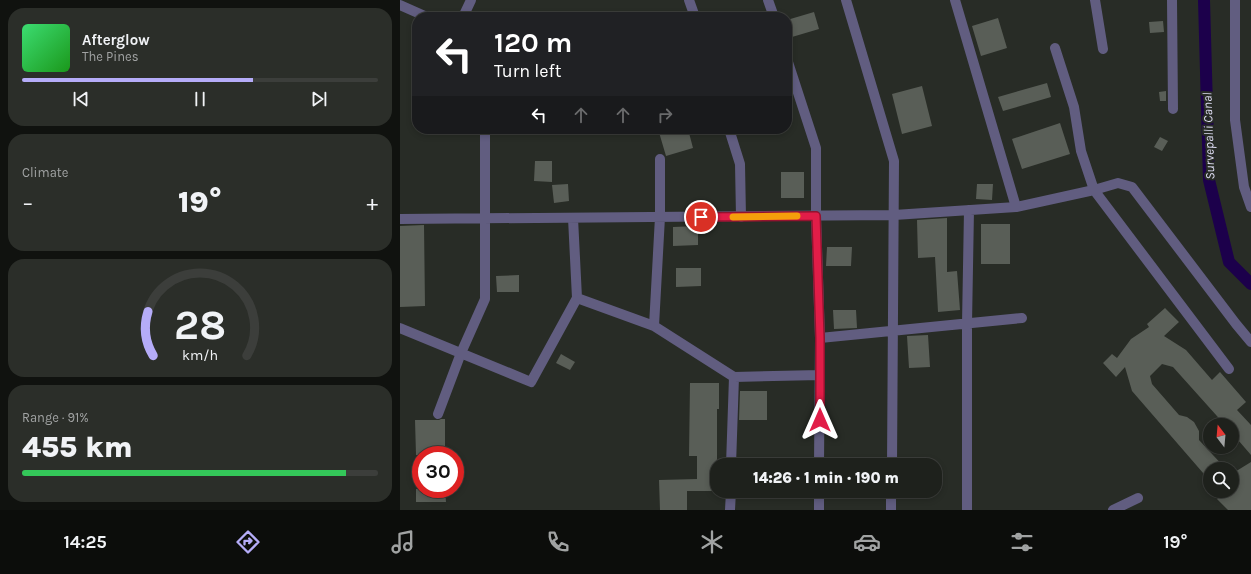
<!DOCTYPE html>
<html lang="en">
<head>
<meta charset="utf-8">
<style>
  body { margin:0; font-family:Karla,sans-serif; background:#2b2e29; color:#f1f3f6; height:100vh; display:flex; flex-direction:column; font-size:15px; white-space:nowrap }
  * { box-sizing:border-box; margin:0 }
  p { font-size:13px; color:#a1a3a3 }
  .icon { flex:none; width:22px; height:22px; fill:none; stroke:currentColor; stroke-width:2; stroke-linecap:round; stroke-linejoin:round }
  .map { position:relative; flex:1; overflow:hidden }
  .drawer { display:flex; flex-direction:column; gap:8px; padding:8px; background:#10120f; width:400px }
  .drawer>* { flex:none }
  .hud { position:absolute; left:12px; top:12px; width:380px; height:122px; border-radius:16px; box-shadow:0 2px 6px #0003,0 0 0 1px #3c3e3b; background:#202124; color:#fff; overflow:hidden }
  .needle { width:26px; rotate:344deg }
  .tools { position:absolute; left:803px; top:418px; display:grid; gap:8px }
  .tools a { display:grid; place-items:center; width:36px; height:36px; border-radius:50%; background:#1e211c; box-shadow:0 2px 6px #0003,0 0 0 1px #3c3e3b; font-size:20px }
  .speed { position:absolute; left:12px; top:446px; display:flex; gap:8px; font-size:20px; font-weight:700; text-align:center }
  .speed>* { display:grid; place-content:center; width:52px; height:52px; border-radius:50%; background:#1e211c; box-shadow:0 2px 6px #0003,0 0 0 1px #3c3e3b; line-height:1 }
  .speed .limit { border:6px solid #d22; background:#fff; color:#111 }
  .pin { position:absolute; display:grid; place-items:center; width:34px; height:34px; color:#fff; margin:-17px; border:2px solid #fff; border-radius:50%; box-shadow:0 1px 4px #0007 }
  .me { position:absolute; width:44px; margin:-22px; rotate:0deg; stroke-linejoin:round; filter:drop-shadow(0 0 3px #0008) }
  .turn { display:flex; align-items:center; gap:14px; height:84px; padding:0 16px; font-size:18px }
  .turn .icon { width:52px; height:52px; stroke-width:2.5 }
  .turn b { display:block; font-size:28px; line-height:34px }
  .lanes { display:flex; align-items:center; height:38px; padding:0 16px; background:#0003; justify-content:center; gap:20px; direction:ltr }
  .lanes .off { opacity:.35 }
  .big { font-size:30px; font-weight:800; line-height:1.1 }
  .drawer .widget { flex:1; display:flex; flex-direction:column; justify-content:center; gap:6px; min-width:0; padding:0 14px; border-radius:16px; background:#2b2e29 }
  .drawer .dial { align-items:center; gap:0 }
  .dial svg { height:104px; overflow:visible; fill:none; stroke:#3c3e3b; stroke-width:7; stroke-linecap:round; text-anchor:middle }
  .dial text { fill:#f1f3f6; stroke:none }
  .song { display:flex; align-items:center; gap:12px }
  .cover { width:48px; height:48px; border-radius:6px; background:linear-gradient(135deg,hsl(140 70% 55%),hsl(120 70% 35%)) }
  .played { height:4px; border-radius:2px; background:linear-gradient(90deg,#b5acf8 65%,#3c3e3b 65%) }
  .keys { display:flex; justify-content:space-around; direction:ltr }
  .heat { display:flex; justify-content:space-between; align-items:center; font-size:22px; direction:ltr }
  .charge { height:6px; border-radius:3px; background:linear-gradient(90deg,#34c759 91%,#3c3e3b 0) }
  .trip { position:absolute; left:310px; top:458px; width:232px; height:40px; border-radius:16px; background:#1e211c; box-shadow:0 2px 6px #0003,0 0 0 1px #3c3e3b; font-weight:800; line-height:40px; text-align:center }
  .tabs { display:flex; height:64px; justify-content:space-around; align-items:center; background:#0c0d0b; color:#a1a3a3 }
  .tabs .icon { width:28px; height:28px }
  .tabs .on { color:#b5acf8 }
  .tabs b { font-size:18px; color:#f1f3f6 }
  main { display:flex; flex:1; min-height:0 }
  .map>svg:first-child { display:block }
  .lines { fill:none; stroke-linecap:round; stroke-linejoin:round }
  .canal { stroke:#1c004b; stroke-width:12 }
  .building { fill:#595e57 }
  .minor { stroke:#615d80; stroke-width:10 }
  .route-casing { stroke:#92132f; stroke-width:10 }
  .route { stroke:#e11d48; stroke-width:7 }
  .slow { stroke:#f59e0b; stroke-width:7 }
  .labels { text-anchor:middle; stroke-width:4; stroke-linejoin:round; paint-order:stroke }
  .water-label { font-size:13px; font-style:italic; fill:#dcdbf1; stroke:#282c26 }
</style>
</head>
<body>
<main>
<section class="drawer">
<div class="widget">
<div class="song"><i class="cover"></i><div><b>Afterglow</b><p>The Pines</p></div></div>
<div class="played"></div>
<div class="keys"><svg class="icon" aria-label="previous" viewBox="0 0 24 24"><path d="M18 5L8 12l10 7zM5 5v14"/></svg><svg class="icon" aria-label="pause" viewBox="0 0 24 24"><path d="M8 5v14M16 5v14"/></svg><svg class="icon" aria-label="next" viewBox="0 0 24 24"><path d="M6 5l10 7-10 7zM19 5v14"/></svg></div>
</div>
<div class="widget"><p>Climate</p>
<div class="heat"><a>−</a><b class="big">19°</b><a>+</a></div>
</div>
<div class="widget dial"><svg viewBox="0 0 100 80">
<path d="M14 69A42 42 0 1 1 86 69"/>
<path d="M14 69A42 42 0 0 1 10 35" stroke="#b5acf8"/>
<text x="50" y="56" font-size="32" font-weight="700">28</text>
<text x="50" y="72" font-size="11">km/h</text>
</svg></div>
<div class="widget"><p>Range · 91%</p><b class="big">455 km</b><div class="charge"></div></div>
</section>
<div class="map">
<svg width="851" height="510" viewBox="0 0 851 510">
  <rect width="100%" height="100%" fill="#282c26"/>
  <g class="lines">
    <path class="canal" d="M804 0 809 180 829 262 851 284"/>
  </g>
  <path class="building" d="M414 12 419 29 392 37 387 20Z
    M598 18 607 48 581 56 572 26Z
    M763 21 764 32 750 33 749 22Z
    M647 83 651 97 603 111 598 97Z
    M522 86 532 126 502 134 492 94Z
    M766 91V101H760L759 92Z
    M660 123 670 154 622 169 612 139Z
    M258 129H288L293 148 266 156Z
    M760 137 768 141 762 151 754 147Z
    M135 161H152V182L134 181Z
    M381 172H404V198H381Z
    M168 184 169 201 154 203 152 185Z
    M577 184H593L592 200 576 199Z
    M547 218V272L557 271 560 310 538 312 535 257 518 258 517 220Z
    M581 224H610V264H581Z
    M24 225 25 306 0 307V226Z
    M298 226V245L273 246V227Z
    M427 247H452L451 266H426Z
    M276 268H301V286L276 287Z
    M119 275V292H97L96 276Z
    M765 308 779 322 764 336 786 350 812 380 820 372 846 402 837 410 851 425V455L832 433V425H825L773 367 762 364 750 376 752 384 779 415 787 417 794 422 799 431V440L826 469H810V481L732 391 725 367 716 377 703 363 712 354 717 358 731 339 749 327 747 324Z
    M433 310H456L457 328 434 329Z
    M528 335 530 367 509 368 507 336Z
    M161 354 175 362 170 370 156 363Z
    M290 383H319V409H317V491H287V510H260L259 480 297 479V456H289Z
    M340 391H367V420H339Z
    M41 419H45V455H16L15 420H39Z
    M851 462V510H828L817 499 825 491H832V472L838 470Z
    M16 489H45L46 502H16Z"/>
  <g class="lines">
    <path class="minor" d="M289 0 295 17
      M368 0 374 17
      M446 0 494 161 492 465
      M555 0 616 207
      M695 0 703 49
      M772 0 773 109
      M835 0V120L844 187 851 207
      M0 5 27 17
      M63 17 71 0
      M655 48 674 107 681 151 694 190 718 183 732 187 836 324 851 342
      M387 59 416 148V216L420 338 419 465
      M329 129 340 164 341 217
      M0 219 494 215 616 207 694 190 829 369
      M177 298 254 326 334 377 420 375
      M254 326 260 217V159
      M0 328 131 382 177 298 173 218
      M420 338 622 318
      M38 414 61 353 85 299V129
      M331 465 334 377
      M330 510 331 491
      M419 510V491
      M491 510V491
      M567 510V324L569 210
      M713 510 738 498"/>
  </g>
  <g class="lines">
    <g class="route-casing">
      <path id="route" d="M301 217 416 216 420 338V420"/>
    </g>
    <use href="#route" class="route"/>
    <path class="slow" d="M333 217 397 216"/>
  </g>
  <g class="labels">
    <g class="water-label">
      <text transform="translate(808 136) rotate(-92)" y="5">Survepalli Canal</text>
    </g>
  </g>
</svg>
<div class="tools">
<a><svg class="needle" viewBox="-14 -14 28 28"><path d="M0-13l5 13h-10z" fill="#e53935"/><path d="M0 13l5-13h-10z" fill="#a1a3a3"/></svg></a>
<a><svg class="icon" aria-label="search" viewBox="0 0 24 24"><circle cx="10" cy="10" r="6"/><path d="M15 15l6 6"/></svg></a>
</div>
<div class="speed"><div class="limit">30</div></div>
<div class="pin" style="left:301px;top:217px;background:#d93025"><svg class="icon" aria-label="arrive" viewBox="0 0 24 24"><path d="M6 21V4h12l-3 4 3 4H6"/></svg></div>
<svg class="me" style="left:420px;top:420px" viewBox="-20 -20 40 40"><path d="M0-17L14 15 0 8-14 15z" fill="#e11d48" stroke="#fff" stroke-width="4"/></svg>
<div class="trip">14:26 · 1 min · 190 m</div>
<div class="hud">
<div class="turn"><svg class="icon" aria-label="left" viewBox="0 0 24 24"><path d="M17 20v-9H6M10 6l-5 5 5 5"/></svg><div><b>120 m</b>Turn left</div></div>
<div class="lanes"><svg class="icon" aria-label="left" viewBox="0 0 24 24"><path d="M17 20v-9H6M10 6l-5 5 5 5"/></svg><svg class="icon off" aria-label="ahead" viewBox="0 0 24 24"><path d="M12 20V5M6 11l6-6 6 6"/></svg><svg class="icon off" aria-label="ahead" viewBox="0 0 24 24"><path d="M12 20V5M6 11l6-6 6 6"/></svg><svg class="icon off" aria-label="right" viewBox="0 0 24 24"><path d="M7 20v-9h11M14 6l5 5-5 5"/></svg></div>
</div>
</div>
</main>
<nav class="tabs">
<b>14:25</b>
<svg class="icon on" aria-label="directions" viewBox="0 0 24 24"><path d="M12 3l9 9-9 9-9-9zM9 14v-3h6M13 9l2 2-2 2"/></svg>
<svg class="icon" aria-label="music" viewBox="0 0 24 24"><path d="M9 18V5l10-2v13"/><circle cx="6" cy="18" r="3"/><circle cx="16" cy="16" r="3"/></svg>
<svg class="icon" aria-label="phone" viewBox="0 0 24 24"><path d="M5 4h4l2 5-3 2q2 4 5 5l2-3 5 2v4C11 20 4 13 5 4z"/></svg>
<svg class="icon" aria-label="climate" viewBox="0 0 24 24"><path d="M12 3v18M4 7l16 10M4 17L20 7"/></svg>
<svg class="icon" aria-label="car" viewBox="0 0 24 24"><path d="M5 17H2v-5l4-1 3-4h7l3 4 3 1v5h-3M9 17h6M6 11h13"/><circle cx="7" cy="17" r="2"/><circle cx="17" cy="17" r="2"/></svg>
<svg class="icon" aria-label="filters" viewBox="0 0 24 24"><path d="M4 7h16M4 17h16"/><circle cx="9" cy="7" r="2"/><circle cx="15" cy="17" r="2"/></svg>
<b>19°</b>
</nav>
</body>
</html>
